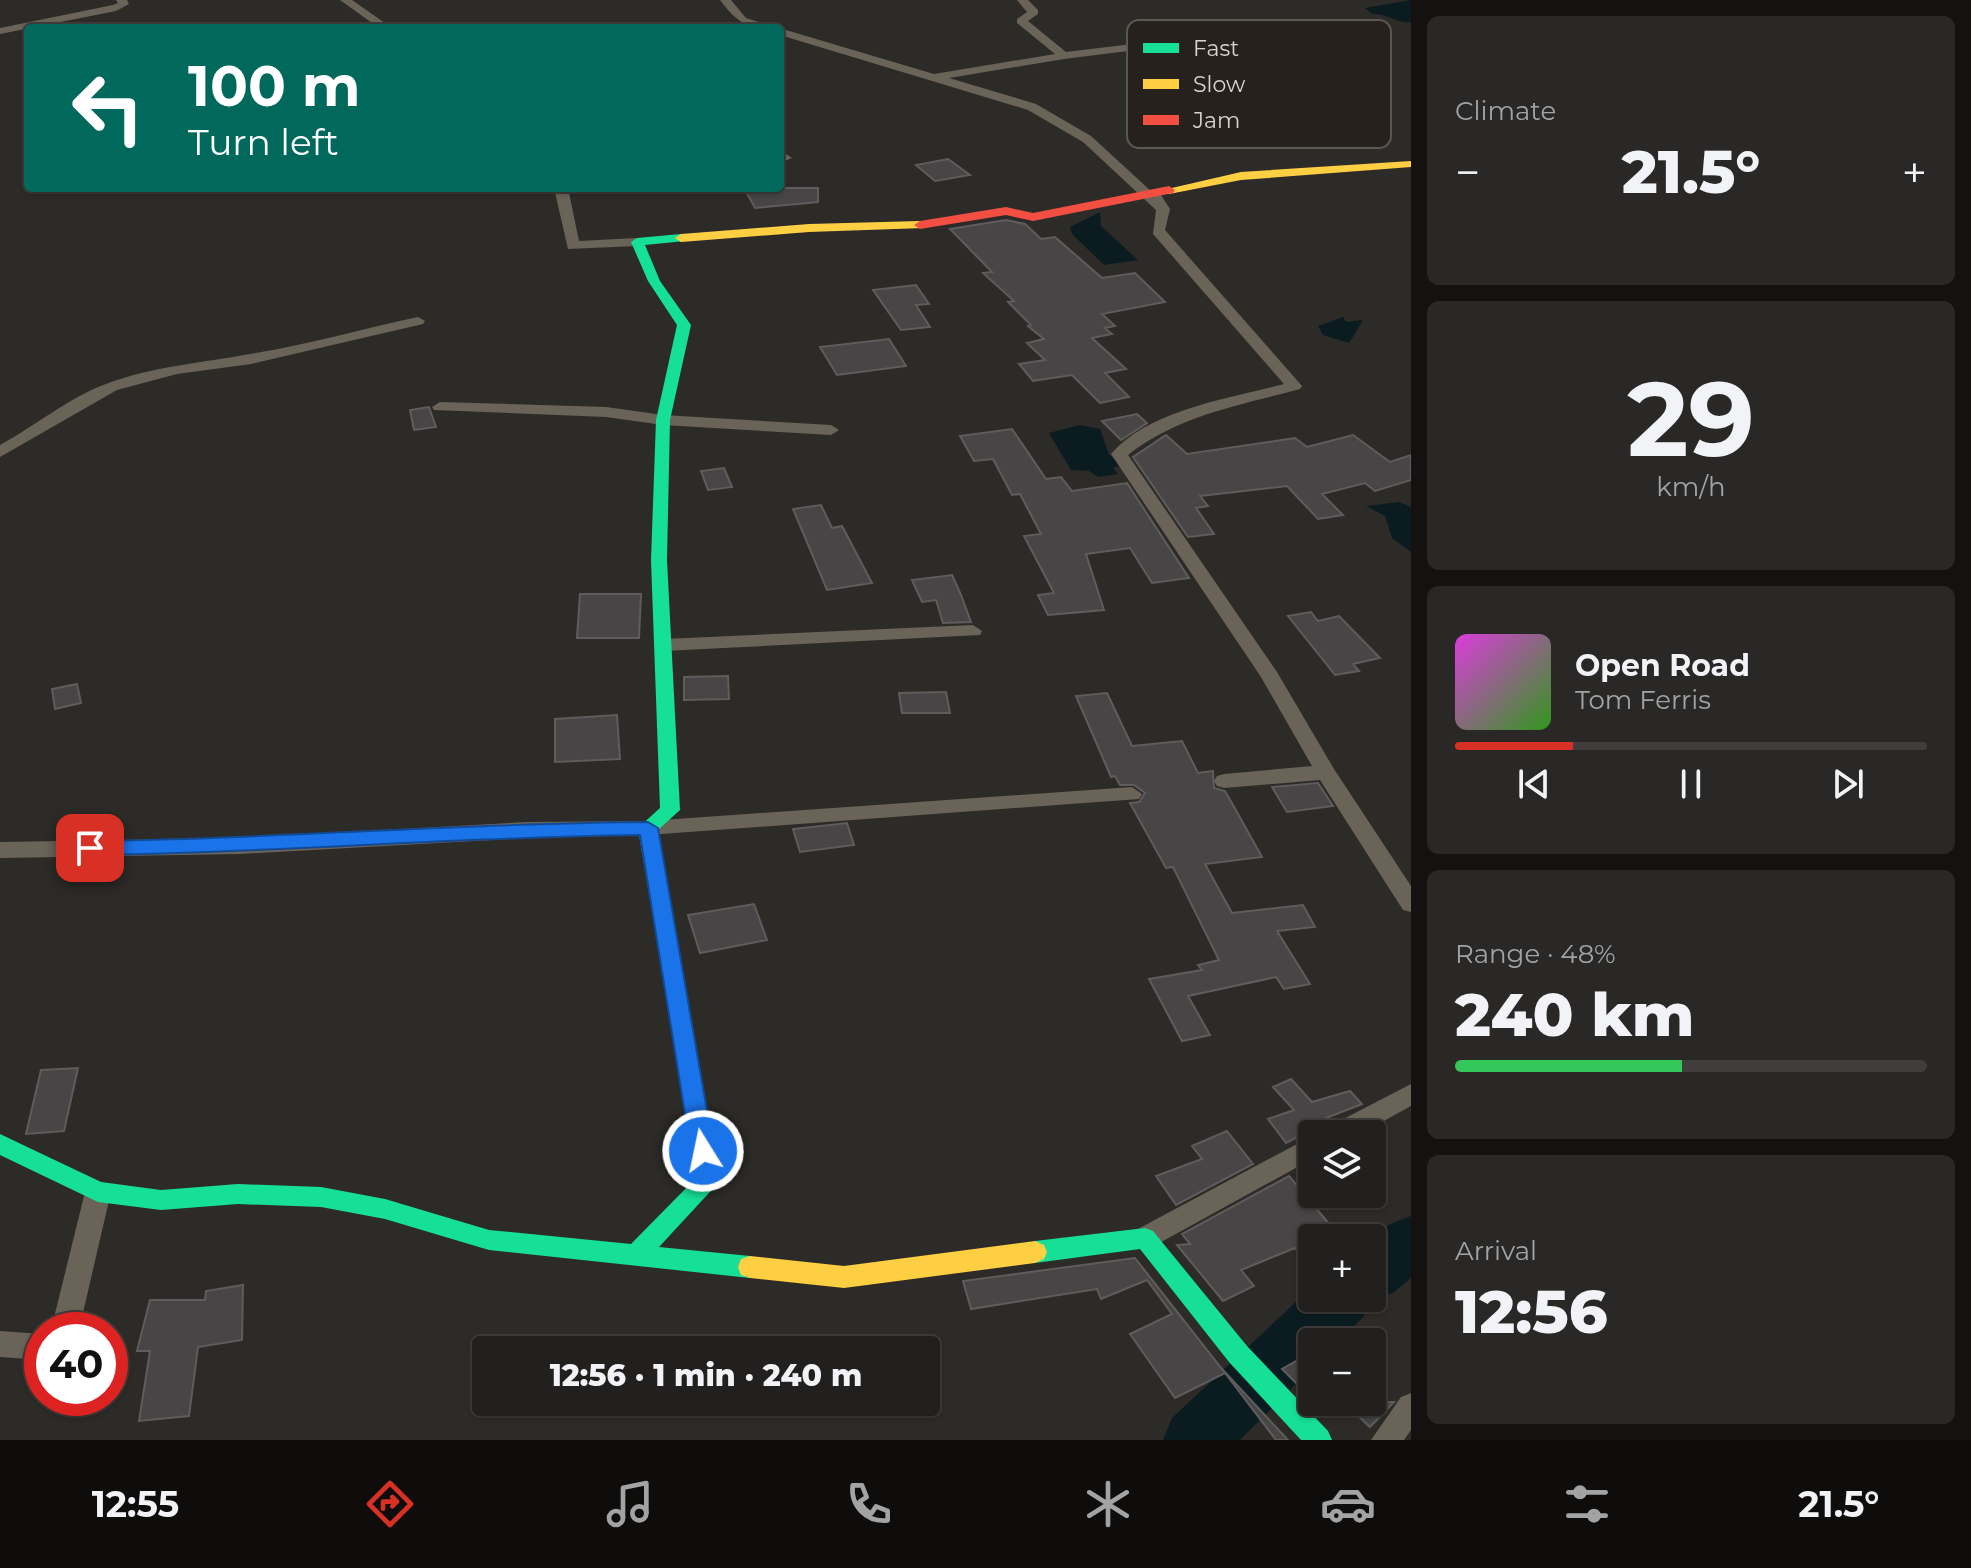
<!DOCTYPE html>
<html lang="en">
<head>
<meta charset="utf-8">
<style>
  body { margin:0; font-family:Montserrat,sans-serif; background:#2a2827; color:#f1f3f6; height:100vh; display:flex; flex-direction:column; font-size:30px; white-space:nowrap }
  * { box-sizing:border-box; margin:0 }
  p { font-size:26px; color:#a2a3a4 }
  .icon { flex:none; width:44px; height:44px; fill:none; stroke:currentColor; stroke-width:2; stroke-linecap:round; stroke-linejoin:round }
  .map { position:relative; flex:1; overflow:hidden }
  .panel { display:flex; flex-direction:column; gap:16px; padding:16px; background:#131210; width:560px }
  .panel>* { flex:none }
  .hud { position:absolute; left:24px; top:24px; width:760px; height:168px; border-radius:8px; box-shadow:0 2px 6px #0004,0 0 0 2px #3f3e3c; background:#00695c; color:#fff; overflow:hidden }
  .tools { position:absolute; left:1298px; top:1120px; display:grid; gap:16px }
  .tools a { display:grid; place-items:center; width:88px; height:88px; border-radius:8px; background:#22201e; box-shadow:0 2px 6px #0004,0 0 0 2px #3f3e3c; font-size:40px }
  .speed { position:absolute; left:24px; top:1312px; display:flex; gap:16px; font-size:40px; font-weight:700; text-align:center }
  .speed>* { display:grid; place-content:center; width:104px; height:104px; border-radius:50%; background:#22201e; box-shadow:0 2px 6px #0004,0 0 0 2px #3f3e3c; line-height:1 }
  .speed .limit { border:12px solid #d22; background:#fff; color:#111 }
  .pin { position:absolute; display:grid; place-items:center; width:68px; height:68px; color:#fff; margin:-34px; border-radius:16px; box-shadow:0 4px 12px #0006 }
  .me { position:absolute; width:88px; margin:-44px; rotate:350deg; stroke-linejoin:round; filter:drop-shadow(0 0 6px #0008) }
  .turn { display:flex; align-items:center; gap:28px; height:168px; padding:0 32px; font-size:36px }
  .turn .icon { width:104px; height:104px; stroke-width:2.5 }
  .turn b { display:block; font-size:56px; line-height:68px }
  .big { font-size:60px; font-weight:800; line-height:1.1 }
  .panel .widget { flex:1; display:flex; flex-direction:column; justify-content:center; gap:12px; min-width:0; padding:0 28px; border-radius:12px; background:#2a2827 }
  .panel .dial { align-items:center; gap:0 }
  .dial b { font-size:104px; line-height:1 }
  .song { display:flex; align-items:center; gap:24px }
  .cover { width:96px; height:96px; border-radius:12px; background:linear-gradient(135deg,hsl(300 70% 55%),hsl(110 70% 35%)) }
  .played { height:8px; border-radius:4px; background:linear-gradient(90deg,#d93025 25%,#3f3e3c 25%) }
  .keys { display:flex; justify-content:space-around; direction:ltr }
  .heat { display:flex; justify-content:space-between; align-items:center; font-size:44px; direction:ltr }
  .charge { height:12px; border-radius:6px; background:linear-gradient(90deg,#34c759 48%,#3f3e3c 0) }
  .trip { position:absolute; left:472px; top:1336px; width:468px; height:80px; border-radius:8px; background:#22201e; box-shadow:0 2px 6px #0004,0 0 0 2px #3f3e3c; font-weight:800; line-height:80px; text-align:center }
  .dock { display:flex; height:128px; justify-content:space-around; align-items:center; background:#0e0d0c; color:#a2a3a4 }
  .dock .icon { width:56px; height:56px }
  .dock .active { color:#d93025 }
  .dock b { font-size:36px; color:#f1f3f6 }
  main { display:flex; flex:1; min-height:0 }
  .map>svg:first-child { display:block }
  .water { fill:#0b1c20 }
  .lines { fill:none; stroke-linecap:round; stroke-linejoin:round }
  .river { fill:#0b1c20; fill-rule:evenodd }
  .building { fill:#474545; stroke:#5e5c5c; stroke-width:2 }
  .street { fill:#6a6358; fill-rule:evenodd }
  .fast { fill:#16e098; fill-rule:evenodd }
  .slow { fill:#ffcf43; fill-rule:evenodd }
  .jam { fill:#f24e42; fill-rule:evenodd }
  .route { fill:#1a73e8; stroke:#114b97; stroke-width:2 }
  .key { fill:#26211c; stroke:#5b5752; stroke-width:2 }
  .key-label { font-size:22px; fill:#d8d4d1 }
</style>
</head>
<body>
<main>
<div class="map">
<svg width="1411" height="1440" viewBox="0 0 1411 1440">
  <rect width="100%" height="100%" fill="#2d2b28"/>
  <path class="water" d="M1411 0V22C1397 24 1387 13 1372 14L1365 8Z
    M1100 212 1101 226 1138 260 1104 265 1072 234 1070 227Z
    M1343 317 1346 322 1363 320 1349 343 1323 335 1318 326Z
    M1080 425 1100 429 1109 454 1121 466 1113 468 1118 474 1098 477 1089 471 1071 470 1049 433Z
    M1399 502 1411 507V552L1392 538 1385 516 1366 506Z"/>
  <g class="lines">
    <path class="river" d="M1411 1216V1278L1393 1293 1371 1300 1363 1317 1338 1342H1312V1368L1240 1440H1163L1172 1418 1312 1287V1298H1372V1238L1390 1224Z"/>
  </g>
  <path class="building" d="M948 159 970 175 935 181 916 165Z
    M744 188H818V202L755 208Z
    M1006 220 1025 224 1041 239 1055 237 1102 278 1135 273 1165 302 1102 314 1115 326 1105 328 1112 334 1092 338 1126 369 1105 373 1129 397 1100 403 1072 375 1033 381 1019 364 1045 360 1027 343 1044 339 1028 326 1031 325 1008 302 1014 301 983 273 992 272 950 229Z
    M916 285 929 304 916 305 930 327 901 330 873 290Z
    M889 339 906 366 837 375 820 347Z
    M429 407 436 427 414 430 410 410Z
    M1137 414 1147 423 1121 440 1102 421Z
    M1012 429 1046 479 1061 477 1072 491 1127 483 1189 578 1152 583 1130 548 1086 554 1104 610 1048 615 1038 595 1054 593 1024 536 1041 534 1020 494 1012 495 993 459 974 461 960 436Z
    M1166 435 1187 454 1295 438 1307 447 1353 435 1390 462 1411 455V480L1375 491 1365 483 1322 494 1343 515 1318 519 1287 486 1200 496 1208 506 1196 508 1214 534 1188 537 1133 457Z
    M724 468 732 487 708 490 701 471Z
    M821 505 832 528 842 526 872 583 827 590 793 509Z
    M952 575 961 595 971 622 943 623 936 600 922 602 912 580Z
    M580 594H641L639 638H577Z
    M1311 612 1318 621 1339 616 1380 658 1353 664 1359 671 1335 675 1288 616Z
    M728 676 729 699 684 700V677Z
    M77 684 81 703 55 709 52 689Z
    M946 692 950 713H902L899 693Z
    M1107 693 1132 746 1182 741 1198 773 1213 771 1214 788 1225 791 1233 805 1262 857 1205 864 1232 913 1303 905 1315 927 1277 931 1310 984 1284 989 1276 977 1188 996 1210 1035 1182 1041 1149 979 1202 970 1198 965 1219 960 1173 867 1166 868 1130 803 1139 802 1145 793 1134 785H1120L1115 776 1111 777 1076 696Z
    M617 715 620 759 555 762V719Z
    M1318 783 1333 806 1287 812 1272 787Z
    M847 823 854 845 800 852 793 829Z
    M754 904 767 940 700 953 688 915Z
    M78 1068 64 1131 26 1134 41 1070Z
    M1291 1079 1312 1102 1350 1091 1362 1104 1326 1118 1329 1121 1286 1143 1268 1119 1294 1110 1273 1087Z
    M1227 1131 1253 1164 1176 1205 1156 1176 1202 1159 1192 1146Z
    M1289 1176 1341 1238H1312V1270L1295 1248 1241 1270 1254 1286 1223 1301 1177 1245 1190 1244 1182 1234Z
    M1135 1258 1222 1369 1288 1440H1276L1225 1373 1175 1398 1130 1334 1172 1314 1147 1280 1101 1299 1097 1289 971 1309 963 1281Z
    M243 1285 242 1340 198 1347 189 1416 139 1421 150 1351H137L150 1300H205L206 1291Z
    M1312 1352V1381L1300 1387 1282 1369Z
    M1343 1402H1394L1370 1427Z"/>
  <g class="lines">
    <path class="street" d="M116 0H127L129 4 116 11 0 34V28L113 5 118 3Z
      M340 0H352L392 28H379Z
      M720 0H731L746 18 778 28C747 28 738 24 720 0Z
      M1017 0H1028L1038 10V14L1028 21 1066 52 1248 30 1254 33 1248 36 1064 59 949 78 1036 104 1091 136 1152 192H1159L1170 209 1165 230 1302 386 1300 389C1240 405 1177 416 1128 455L1277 672 1334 769 1411 886V912L1403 910 1320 780 1224 788 1217 786 1214 781 1217 776 1224 774 1312 766 1261 677 1111 454C1148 410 1231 398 1284 384L1153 234 1156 210 1083 142 1028 110 780 35 779 28 934 74 1055 54 1017 23V19L1027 12Z
      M780 155 786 154 792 158 780 163Z
      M554 188H568L579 241 637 238 644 242 637 246 568 249Z
      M418 317 425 321 423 324 251 364 177 374 117 390 0 457V445C35 426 70 397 106 384 153 366 202 363 250 354 306 345 362 329 418 317Z
      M440 402 606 407 663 415 831 425 839 430 831 435 663 425 606 417 434 410 432 407Z
      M973 625 982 631 980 635 664 651 654 645 664 639Z
      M1132 787 1142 794 1139 799 648 835 527 838 240 854 0 858V842L240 838 527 822 648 821Z
      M1411 1084V1106L1360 1134H1324L1328 1127Z
      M1312 1136V1159L1154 1246 1145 1250 1136 1246 1132 1238 1136 1230Z
      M98 1181 107 1184 111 1192 79 1330H51L85 1192 89 1184Z
      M0 1331 42 1334V1360L0 1357Z
      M1411 1393V1430L1404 1440H1371L1401 1397Z"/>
    <path class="fast" d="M681 234 685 235V241L645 245 660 281 691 325 670 420 667 560 680 810 658 830 720 1181 659 1247 750 1256 759 1259 762 1267 759 1275 750 1278 489 1250 385 1219 321 1207 238 1204 161 1210 98 1202 0 1155V1134L101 1182 161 1190 238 1184 321 1187 385 1199 489 1230 631 1244 696 1178 638 828 660 808 651 560 656 420 677 325 648 281 631 242 637 238Z
      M1145 1228 1153 1231 1247 1346 1328 1431 1332 1440H1301L1229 1362 1140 1249 1035 1263 1026 1259 1023 1252 1026 1245 1035 1241Z"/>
    <path class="slow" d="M1411 161V167L1241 180 1169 194 1163 190 1241 172Z
      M920 221 924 222V228L809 232 681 242 675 238 681 234 809 224Z
      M1035 1241 1044 1245 1047 1252 1044 1259 1035 1263 844 1288 750 1278 741 1275 738 1267 741 1259 750 1256 844 1266Z"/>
    <path class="jam" d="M1169 186 1175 190 1173 193 1033 221 1006 215 920 229 914 225 920 221 1006 207 1033 213Z"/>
  </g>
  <path class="route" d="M648 822 658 828 714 1151 711 1158 703 1161 694 1158 691 1151 640 835C456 837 273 853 90 855L80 848 90 841C276 839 462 823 648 822Z"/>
  <rect x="1127" y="20" width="264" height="128" rx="12" class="key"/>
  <rect x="1143" y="43" width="36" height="10" fill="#16e098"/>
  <rect x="1143" y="79" width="36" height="10" fill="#ffcf43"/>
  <rect x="1143" y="115" width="36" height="10" fill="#f24e42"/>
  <g class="key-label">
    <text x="1193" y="56">Fast</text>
    <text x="1193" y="92">Slow</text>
    <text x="1193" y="128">Jam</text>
  </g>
</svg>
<div class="tools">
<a><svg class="icon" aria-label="layers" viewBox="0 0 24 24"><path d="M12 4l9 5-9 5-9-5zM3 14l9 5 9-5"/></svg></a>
<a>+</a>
<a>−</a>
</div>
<div class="speed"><div class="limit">40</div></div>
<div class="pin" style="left:90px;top:848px;background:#d93025"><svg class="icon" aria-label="arrive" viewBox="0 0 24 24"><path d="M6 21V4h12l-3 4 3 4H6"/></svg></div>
<svg class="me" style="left:703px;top:1151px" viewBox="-20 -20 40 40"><circle r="17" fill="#1a73e8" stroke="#fff" stroke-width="3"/><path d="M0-11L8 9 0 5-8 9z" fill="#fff"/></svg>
<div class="trip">12:56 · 1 min · 240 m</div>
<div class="hud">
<div class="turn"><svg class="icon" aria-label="left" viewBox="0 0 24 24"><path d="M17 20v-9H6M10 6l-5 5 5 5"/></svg><div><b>100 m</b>Turn left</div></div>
</div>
</div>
<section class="panel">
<div class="widget"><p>Climate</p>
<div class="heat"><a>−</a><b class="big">21.5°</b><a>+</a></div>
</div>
<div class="widget dial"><b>29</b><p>km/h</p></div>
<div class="widget">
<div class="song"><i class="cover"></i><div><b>Open Road</b><p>Tom Ferris</p></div></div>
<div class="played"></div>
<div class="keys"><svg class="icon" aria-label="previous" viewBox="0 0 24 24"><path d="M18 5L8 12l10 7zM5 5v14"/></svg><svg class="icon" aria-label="pause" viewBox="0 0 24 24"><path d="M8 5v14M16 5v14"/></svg><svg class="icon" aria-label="next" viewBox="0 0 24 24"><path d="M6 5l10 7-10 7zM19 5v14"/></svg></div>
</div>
<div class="widget"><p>Range · 48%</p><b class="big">240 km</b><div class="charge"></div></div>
<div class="widget"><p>Arrival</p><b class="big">12:56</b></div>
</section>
</main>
<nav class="dock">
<b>12:55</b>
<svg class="icon active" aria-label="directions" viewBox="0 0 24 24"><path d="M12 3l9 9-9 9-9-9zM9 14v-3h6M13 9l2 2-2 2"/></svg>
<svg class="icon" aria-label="music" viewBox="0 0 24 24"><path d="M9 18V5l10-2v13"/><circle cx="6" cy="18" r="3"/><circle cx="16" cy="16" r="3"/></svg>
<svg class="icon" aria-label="phone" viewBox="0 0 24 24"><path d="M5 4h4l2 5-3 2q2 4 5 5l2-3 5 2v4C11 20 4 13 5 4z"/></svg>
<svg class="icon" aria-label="climate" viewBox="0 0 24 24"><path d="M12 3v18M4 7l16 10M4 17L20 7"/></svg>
<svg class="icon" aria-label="car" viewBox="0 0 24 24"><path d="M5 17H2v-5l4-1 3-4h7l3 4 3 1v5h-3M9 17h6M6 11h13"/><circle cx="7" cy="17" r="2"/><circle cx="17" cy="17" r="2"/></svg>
<svg class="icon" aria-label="filters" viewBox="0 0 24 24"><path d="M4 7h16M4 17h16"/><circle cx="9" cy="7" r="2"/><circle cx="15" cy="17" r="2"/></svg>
<b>21.5°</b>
</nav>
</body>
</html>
